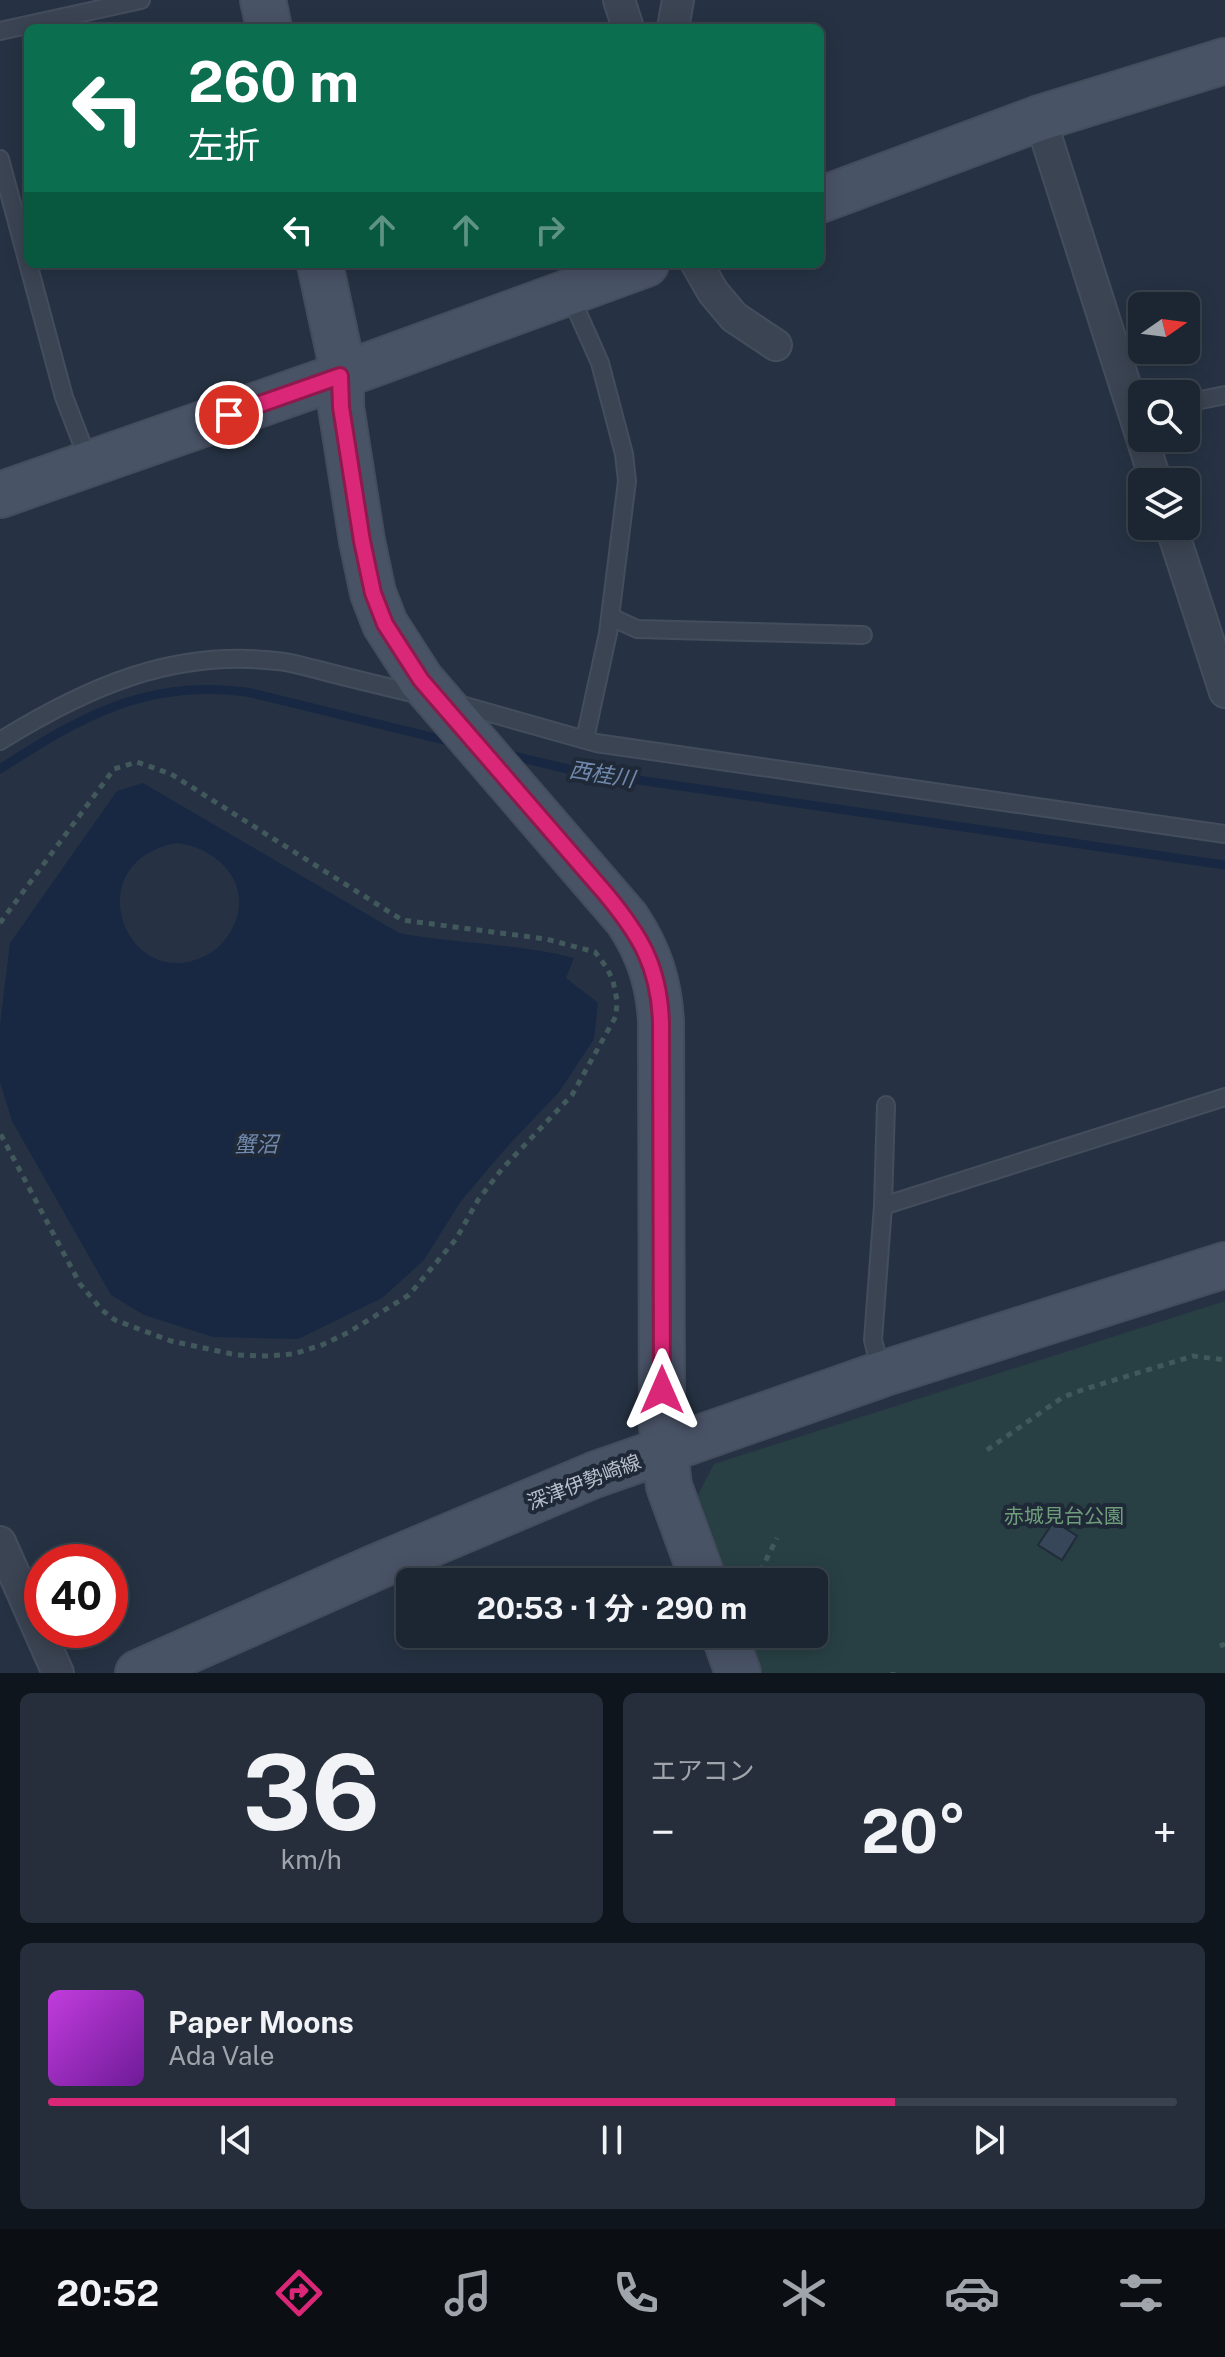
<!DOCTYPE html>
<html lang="ja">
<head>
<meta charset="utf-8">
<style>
  body { margin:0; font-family:"Public Sans","Noto Sans JP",sans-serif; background:#252e3a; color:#f1f3f6; height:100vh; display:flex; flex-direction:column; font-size:30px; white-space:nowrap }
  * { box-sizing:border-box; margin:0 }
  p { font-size:26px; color:#a0a5ac }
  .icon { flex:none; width:44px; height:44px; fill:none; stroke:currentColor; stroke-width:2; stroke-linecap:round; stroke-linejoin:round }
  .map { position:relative; height:1673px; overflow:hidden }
  .side { display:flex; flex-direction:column; gap:20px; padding:20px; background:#0f151c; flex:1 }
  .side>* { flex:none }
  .hud { position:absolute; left:24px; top:24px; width:800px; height:244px; border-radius:12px; box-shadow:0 4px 20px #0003,0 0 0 2px #3a434d; background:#0b6e4f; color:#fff; overflow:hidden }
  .needle { width:52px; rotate:76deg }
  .buttons { position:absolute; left:1128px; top:292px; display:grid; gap:16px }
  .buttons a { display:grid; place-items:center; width:72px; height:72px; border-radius:12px; background:#1c2632; box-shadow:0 4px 20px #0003,0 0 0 2px #3a434d; font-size:40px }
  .speed { position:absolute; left:24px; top:1544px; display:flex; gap:16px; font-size:40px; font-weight:700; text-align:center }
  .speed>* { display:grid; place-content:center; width:104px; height:104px; border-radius:50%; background:#1c2632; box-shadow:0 4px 20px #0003,0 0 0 2px #3a434d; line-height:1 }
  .speed .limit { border:12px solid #d22; background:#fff; color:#111 }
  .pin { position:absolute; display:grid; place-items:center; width:68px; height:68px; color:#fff; margin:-34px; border:4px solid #fff; border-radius:50%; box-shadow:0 2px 8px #0007 }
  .me { position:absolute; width:88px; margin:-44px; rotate:0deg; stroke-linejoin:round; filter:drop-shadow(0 0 6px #0008) }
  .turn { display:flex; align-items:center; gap:28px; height:168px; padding:0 32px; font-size:36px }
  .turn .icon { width:104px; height:104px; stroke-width:2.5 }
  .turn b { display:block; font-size:56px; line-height:68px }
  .lanes { display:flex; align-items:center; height:76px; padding:0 32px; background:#0003; justify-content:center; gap:40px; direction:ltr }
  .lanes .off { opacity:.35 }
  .big { font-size:60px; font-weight:700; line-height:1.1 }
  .side .widget { flex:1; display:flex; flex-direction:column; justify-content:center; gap:12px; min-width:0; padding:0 28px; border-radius:12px; background:#252e3a }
  .side .dial { align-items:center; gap:0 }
  .dial b { font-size:104px; line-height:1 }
  .song { display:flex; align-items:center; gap:24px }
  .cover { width:96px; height:96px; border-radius:12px; background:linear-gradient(135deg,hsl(290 70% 55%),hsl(280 70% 35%)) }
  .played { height:8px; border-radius:4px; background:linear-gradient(90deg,#db2777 75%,#3a434d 75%) }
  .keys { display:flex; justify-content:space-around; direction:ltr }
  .heat { display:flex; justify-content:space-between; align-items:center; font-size:44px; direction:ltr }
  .side .tiles { flex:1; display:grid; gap:20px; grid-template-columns:1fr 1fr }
  .widget:last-child { grid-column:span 2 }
  .trip { position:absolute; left:396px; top:1568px; width:432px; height:80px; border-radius:12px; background:#1c2632; box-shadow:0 4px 20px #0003,0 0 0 2px #3a434d; font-weight:700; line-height:80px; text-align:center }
  .menu { display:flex; height:128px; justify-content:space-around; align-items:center; background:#0b0f14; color:#a0a5ac }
  .menu .icon { width:56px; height:56px }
  .menu .active { color:#db2777 }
  .menu b { font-size:36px; color:#f1f3f6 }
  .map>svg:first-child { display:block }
  .green { fill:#284044 }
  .water { fill:#182842; fill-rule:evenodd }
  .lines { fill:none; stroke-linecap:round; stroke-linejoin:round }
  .stream { stroke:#182842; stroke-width:9 }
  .building { fill:#384659; stroke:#212b3a; stroke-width:2 }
  .lane-casing { stroke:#444d5c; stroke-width:20 }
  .street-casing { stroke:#444d5c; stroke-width:34 }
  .secondary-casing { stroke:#444d5c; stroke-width:48 }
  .path { stroke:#42595c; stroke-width:5; stroke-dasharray:6 6; stroke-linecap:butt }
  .lane { stroke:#3b4453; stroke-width:16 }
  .street { stroke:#3b4453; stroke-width:30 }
  .secondary { stroke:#495366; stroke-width:44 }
  .route-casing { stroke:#8e194d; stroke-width:20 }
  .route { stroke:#db2777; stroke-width:14 }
  .labels { text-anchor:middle; stroke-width:8; stroke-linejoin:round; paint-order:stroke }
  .street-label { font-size:20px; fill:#b8bfcc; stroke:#1f2938 }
  .park-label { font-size:20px; fill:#6f9e7b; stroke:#1f2938 }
  .water-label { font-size:22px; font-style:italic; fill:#7189ac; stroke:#1f2938 }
</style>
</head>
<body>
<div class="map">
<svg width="1225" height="1673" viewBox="0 0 1225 1673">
  <rect width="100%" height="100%" fill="#263243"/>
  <path class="green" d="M1225 1301V1673H763L748 1634H814V1582H729L698 1495 714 1464Z"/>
  <path class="water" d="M143 783 399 933C457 944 516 943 574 958L566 978 598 1003 594 1039 559 1092 506 1148 461 1201 424 1260 382 1298 298 1339 213 1337 144 1315 111 1295 12 1121 0 1082V1025L10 943 117 791ZM177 843C223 849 257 890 229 934 221 947 210 955 195 960 122 984 79 861 177 843Z"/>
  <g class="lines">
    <path class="stream" d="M505 754 576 771 1225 865
      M0 769C82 716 146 679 247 692L452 742"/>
  </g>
  <path class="building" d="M1054 1521 1077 1536 1062 1560 1038 1545Z"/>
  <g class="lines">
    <g class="lane-casing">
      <path id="lane" d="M0 31 141 0
        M0 159 64 397 89 462
        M569 293 600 363 624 454 627 481 608 633 585 739
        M1186 403 1225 395
        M611 617 637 629 863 635
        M451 702 596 743 1225 834
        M0 741C87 687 173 649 277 661 291 662 306 667 319 670 353 679 387 687 421 695
        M883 1206 1225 1097
        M881 1372 873 1340 883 1206 886 1105"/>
    </g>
    <g class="street-casing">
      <path id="street" d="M619 0 628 28
        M673 28 678 0
        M1040 118 1156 482
        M697 264 713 292 734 317 776 345
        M1171 526 1225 692
        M0 1542 58 1673"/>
    </g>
    <g class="secondary-casing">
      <path id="secondary" d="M263 0 269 28
        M820 200 1040 118 1225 61
        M320 264 341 362V407L362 541 373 593 385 624 421 680 627 919C649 952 659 983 661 1022L662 1427 669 1486 704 1582
        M0 495 340 376 646 264
        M724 1634 738 1673
        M138 1673 374 1568 594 1475 882 1374 1225 1265"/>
    </g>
    <path class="path" d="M0 923 114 769 137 762 171 774 402 920 546 939 595 952 607 968 613 981 617 1000 616 1016 572 1095 502 1169 478 1200 456 1239 409 1295 349 1332 322 1345 293 1354 266 1356 237 1355 171 1341 115 1320 102 1310 80 1284 0 1133
      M987 1450 1063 1397 1085 1389 1193 1356 1225 1360
      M755 1582 777 1538
      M1220 1646 1225 1644
      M893 1672V1673"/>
    <use href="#lane" class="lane"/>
    <use href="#street" class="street"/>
    <use href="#secondary" class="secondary"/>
  </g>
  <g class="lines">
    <g class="route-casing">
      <path id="route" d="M229 415 340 376 341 407 362 541 373 593 385 624 421 680 605 893C640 935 659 966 661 1022L662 1390"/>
    </g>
    <use href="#route" class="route"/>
  </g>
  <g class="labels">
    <g class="street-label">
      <text transform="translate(584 1482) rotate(-21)" y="7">深津伊勢崎線</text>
    </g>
    <g class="park-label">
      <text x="1064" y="1523">赤城見台公園</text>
    </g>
    <g class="water-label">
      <text transform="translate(602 774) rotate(9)" y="8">西桂川</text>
      <text x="256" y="1152">蟹沼</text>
    </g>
  </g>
</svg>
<div class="buttons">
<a><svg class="needle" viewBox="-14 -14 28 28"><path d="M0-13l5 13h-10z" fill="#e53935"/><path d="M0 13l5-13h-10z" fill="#a0a5ac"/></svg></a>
<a><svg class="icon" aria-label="search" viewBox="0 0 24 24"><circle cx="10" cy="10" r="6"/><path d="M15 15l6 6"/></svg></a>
<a><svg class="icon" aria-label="layers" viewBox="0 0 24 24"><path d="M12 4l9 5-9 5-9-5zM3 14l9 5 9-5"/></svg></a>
</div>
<div class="speed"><div class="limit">40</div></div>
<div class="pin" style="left:229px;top:415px;background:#d93025"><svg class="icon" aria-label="arrive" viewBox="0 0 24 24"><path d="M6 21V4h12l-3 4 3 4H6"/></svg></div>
<svg class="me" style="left:662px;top:1390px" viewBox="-20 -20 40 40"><path d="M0-17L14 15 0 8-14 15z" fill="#db2777" stroke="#fff" stroke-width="4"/></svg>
<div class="trip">20:53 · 1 分 · 290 m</div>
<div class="hud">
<div class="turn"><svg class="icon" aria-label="left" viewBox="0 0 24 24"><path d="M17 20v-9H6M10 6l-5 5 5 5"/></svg><div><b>260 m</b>左折</div></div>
<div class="lanes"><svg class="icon" aria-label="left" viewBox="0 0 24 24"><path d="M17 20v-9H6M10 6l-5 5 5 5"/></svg><svg class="icon off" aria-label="ahead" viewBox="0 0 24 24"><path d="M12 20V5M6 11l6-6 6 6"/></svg><svg class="icon off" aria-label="ahead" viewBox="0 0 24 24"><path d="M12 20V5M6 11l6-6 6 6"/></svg><svg class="icon off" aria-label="right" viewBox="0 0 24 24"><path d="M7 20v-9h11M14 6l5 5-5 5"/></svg></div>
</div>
</div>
<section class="side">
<div class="tiles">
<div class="widget dial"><b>36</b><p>km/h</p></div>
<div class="widget"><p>エアコン</p>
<div class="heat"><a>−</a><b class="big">20°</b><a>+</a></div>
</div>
<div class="widget">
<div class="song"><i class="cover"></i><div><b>Paper Moons</b><p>Ada Vale</p></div></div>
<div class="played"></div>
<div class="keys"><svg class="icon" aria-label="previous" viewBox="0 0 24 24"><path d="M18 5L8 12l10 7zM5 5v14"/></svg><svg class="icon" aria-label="pause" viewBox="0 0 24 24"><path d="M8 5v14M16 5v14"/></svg><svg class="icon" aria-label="next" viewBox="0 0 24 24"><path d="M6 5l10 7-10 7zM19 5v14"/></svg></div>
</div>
</div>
</section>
<nav class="menu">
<b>20:52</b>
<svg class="icon active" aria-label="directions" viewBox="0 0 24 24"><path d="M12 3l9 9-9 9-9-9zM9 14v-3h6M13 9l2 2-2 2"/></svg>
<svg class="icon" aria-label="music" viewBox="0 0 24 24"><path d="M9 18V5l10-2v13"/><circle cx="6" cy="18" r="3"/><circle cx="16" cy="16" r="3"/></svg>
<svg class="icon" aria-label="phone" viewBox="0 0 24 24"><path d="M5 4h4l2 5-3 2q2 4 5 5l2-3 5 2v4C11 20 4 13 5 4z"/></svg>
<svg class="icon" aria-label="climate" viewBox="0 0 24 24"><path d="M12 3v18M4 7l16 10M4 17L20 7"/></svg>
<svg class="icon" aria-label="car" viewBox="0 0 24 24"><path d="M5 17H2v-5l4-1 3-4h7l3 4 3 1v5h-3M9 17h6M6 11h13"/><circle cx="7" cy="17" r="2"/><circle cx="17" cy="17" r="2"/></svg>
<svg class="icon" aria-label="filters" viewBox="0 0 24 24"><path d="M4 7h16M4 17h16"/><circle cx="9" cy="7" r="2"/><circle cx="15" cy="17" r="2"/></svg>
</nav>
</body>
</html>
